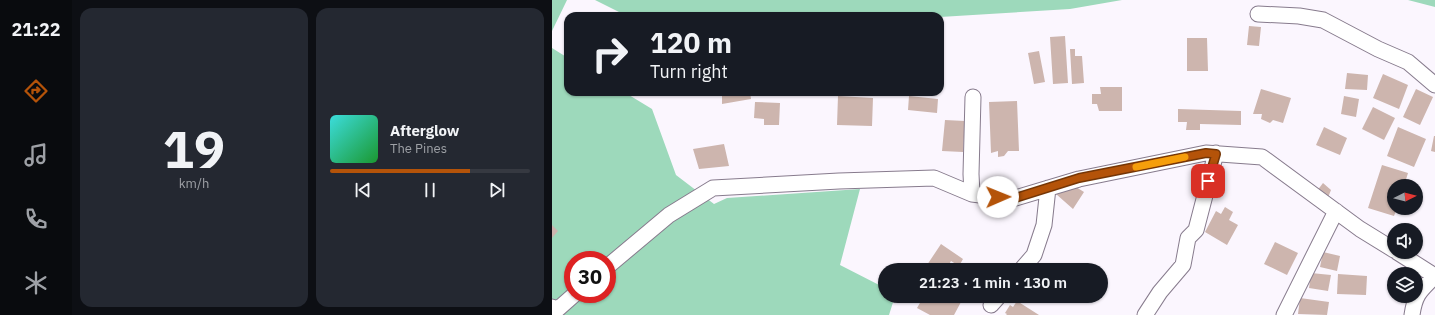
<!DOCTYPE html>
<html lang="en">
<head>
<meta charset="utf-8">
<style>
  body { margin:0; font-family:"IBM Plex Sans",sans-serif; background:#242831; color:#f1f3f6; height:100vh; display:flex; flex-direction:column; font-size:15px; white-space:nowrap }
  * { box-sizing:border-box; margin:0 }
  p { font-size:13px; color:#9ea1a6 }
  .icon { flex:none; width:22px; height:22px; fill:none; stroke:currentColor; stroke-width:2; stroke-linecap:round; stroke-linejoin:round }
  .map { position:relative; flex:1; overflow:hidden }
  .sheet { display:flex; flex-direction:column; gap:8px; padding:8px; background:#0d0f14; width:480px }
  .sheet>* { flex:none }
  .guide { position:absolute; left:12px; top:12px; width:380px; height:84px; border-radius:12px; box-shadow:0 1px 3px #0004; background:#171b24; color:#f1f3f6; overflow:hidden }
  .needle { width:26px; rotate:84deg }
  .tools { position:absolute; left:835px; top:179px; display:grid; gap:8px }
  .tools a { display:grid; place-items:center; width:36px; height:36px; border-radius:50%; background:#171b24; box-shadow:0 1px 3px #0004; font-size:20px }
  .speed { position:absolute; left:12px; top:251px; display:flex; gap:8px; font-size:20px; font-weight:700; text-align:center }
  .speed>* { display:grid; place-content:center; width:52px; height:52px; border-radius:50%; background:#171b24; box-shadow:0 1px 3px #0004; line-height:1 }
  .speed .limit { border:6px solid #d22; background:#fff; color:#111 }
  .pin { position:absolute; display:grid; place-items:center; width:34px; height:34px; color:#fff; margin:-17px; border-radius:8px; box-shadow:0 2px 6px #0006 }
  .me { position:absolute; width:44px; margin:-22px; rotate:89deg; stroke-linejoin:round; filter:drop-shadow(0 0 3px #0008) }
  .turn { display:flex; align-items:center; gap:14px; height:84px; padding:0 20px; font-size:18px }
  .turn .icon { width:52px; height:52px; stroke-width:2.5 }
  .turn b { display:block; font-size:28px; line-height:34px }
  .sheet .widget { flex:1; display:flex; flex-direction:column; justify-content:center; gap:6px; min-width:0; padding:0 14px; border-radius:12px; background:#242831 }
  .sheet .dial { align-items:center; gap:0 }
  .dial b { font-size:52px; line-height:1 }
  .song { display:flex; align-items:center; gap:12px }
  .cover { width:48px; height:48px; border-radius:6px; background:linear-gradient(135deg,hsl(180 70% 55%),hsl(130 70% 35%)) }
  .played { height:4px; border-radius:2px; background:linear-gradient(90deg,#b45309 70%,#363941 70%) }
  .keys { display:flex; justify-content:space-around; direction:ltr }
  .sheet .tiles { flex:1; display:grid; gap:8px; grid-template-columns:repeat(2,1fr) }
  .trip { position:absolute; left:326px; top:263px; width:230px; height:40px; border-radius:20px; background:#171b24; box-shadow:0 1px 3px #0004; font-weight:600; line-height:40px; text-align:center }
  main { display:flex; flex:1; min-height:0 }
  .menu { display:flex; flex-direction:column; width:72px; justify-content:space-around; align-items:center; background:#090b0e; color:#9ea1a6 }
  .menu .icon { width:28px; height:28px }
  .menu .on { color:#b45309 }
  .menu b { font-size:18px; color:#f1f3f6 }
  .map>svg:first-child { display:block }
  .green { fill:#9dd9bb; fill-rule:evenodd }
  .building { fill:#cdb5ae }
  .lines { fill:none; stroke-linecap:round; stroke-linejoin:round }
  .street-casing { stroke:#877b8d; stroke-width:17 }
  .street { stroke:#fff; stroke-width:15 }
  .route-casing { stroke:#753606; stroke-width:10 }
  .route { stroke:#b45309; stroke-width:7 }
  .slow { stroke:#f59e0b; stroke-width:7 }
</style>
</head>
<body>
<main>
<nav class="menu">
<b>21:22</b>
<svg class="icon on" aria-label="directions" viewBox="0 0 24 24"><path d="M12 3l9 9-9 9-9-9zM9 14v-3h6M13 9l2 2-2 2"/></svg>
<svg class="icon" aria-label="music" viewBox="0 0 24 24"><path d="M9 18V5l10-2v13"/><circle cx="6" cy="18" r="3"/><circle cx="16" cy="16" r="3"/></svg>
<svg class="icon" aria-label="phone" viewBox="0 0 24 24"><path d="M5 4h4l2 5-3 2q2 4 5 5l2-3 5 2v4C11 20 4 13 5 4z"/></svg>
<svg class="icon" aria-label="climate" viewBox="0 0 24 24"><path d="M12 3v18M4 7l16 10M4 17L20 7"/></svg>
</nav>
<section class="sheet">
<div class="tiles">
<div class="widget dial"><b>19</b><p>km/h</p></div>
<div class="widget">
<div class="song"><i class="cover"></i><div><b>Afterglow</b><p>The Pines</p></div></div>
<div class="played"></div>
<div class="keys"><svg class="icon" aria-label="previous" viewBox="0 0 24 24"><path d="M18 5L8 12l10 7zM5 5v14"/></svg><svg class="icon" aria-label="pause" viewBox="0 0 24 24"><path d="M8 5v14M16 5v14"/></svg><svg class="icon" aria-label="next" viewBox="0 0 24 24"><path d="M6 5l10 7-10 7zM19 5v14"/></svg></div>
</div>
</div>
</section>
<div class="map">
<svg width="883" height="315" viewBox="0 0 883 315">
  <rect width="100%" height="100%" fill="#fbf6fe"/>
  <path class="green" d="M0 0H15L0 31Z
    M43 0H570L518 9 388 17 75 16Z
    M856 0H883V7Z
    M0 48 16 58V92H72L100 109 124 175 162 204 175 198 308 189 288 265 333 288V296H343L337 315H0ZM21 260H55V294H21Z"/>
  <path class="building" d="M697 26 709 27 707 46 695 45Z
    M513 36 516 83 501 84 498 37Z
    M635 38H655L656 71H635Z
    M518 49H523V56H530L532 83 520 84Z
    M487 51 493 82 482 84 476 53Z
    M795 73 816 75 815 90 793 89Z
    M831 74 856 85 847 109 821 98Z
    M548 87H570V111H547L545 104H540V94H549Z
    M709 89 739 98 731 123 721 120 718 123 709 119 710 114H701Z
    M864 89 881 97 868 125 851 117Z
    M165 92H198L199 99 170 104V96L165 95Z
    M374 92H385V94L374 93Z
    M286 96 321 98 320 126 285 125Z
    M357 96 386 99 385 113 356 110Z
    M792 96 807 99 804 117 789 114Z
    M465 101 467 151H456L452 156 446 157V151L439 153 437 102Z
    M203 102 228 103 227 125H212V119L202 118Z
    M821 107 843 118 832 140 810 129Z
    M626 109 689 111V125L648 124V130H634L635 122H626Z
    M393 120 413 121 411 152 390 151Z
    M772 127 795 138 788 155 764 145Z
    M846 127 874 139 862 167 835 156Z
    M882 136H883V152L879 151Z
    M172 144 177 166 147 169 141 149Z
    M830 165 856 173 852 186H842V208H845L842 216 816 208Z
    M516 182 532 192 521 209 504 194Z
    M771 183 779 190 775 200 765 191Z
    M673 207 681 212 677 220 686 225 675 245 653 232 664 211 669 214Z
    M0 225 6 231 0 238Z
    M723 242 746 253 735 275 712 264Z
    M389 244 411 259 407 266 399 261 394 270H376L373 268Z
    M771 252 788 256 785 271 768 267Z
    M759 273 779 275 776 291 757 288Z
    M786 274 815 276 814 295 785 294Z
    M372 296H398L409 302 402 315H378L365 308Z
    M748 298 777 302 775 315 746 314Z
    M465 301 487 315H454L455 314 453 313 458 305 461 307Z"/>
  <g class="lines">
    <g class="street-casing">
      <path id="street" d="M706 14 747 16 771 20 826 49 856 62 883 85
        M420 194 419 174 421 97
        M845 252 883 276
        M55 267 117 215 161 188 287 181 382 178 420 194 460 199 527 179 654 153 710 157 808 229 842 250
        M469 270 482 255 492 225 496 188
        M439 305 447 296
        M0 307 6 309 23 294
        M593 315 608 292 631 265 636 238 644 230 664 153
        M732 315 784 211
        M860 315C863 294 868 291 883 276"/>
    </g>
    <use href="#street" class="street"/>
  </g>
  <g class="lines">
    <g class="route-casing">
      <path id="route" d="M446 197 460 199 527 178 654 153 664 154 656 181"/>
    </g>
    <use href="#route" class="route"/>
    <path class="slow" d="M584 167 633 157"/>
  </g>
</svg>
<div class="tools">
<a><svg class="needle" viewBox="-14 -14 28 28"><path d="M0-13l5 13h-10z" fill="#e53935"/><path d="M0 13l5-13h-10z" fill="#9ea1a6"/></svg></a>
<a><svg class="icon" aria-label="sound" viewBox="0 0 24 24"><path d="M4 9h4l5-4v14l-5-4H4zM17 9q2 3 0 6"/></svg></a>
<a><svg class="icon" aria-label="layers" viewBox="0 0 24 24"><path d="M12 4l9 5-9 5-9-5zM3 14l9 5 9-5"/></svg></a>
</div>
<div class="speed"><div class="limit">30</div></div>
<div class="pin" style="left:656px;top:181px;background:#d93025"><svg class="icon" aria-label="arrive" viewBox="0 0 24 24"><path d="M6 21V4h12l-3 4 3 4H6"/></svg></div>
<svg class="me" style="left:446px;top:197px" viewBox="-20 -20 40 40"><circle r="19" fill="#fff"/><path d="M0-13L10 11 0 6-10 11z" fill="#b45309"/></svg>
<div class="trip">21:23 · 1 min · 130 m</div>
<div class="guide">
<div class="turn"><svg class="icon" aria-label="right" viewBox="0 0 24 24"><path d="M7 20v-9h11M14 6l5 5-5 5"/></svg><div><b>120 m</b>Turn right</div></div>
</div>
</div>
</main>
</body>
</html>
